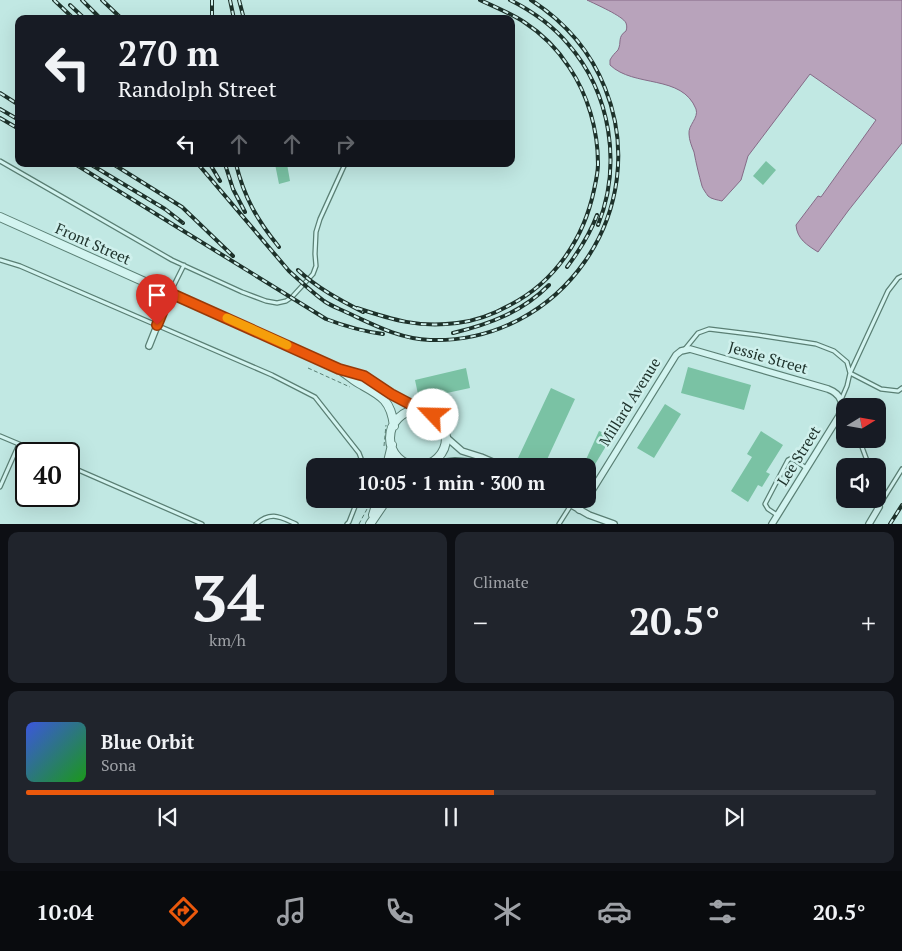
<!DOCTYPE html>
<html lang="en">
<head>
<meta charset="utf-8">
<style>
  body { margin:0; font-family:"PT Serif",serif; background:#20242c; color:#f1f3f6; height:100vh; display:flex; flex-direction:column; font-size:19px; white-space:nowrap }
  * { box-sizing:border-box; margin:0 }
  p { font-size:16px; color:#9ea1a6 }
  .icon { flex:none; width:28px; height:28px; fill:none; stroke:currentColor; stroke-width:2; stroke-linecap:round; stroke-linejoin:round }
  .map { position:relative; height:524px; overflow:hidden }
  .drawer { display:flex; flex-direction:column; gap:8px; padding:8px; background:#0d0f14; flex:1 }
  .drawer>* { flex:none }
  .top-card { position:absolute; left:15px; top:15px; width:500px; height:152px; border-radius:10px; box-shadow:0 5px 20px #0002; background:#171b24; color:#f1f3f6; overflow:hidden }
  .needle { width:32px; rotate:79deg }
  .tools { position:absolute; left:836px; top:398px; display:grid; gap:10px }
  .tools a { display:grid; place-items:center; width:50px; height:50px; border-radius:10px; background:#171b24; box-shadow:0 5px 20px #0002; font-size:25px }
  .speed { position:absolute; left:15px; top:442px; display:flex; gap:10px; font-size:25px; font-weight:700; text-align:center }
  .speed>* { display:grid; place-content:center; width:65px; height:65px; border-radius:50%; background:#171b24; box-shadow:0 5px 20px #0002; line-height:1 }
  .speed .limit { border:2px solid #111; border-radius:8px; background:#fff; color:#111 }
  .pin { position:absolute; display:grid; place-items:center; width:42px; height:42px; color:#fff; margin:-51px -21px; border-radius:50% 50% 50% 0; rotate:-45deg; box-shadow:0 0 5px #0007 }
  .pin .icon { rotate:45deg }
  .me { position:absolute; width:55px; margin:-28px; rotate:294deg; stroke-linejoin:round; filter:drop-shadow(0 0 4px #0008) }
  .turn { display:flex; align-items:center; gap:18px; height:105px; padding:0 20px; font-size:22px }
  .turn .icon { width:65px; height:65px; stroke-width:2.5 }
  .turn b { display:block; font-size:35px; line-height:42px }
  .lanes { display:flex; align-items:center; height:48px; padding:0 20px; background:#0003; justify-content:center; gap:25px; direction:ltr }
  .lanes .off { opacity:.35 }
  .big { font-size:38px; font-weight:700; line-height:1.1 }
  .drawer .widget { flex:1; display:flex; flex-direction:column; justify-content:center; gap:8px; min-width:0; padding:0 18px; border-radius:10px; background:#20242c }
  .drawer .dial { align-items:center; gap:0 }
  .dial b { font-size:65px; line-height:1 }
  .song { display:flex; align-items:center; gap:15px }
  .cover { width:60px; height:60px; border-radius:8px; background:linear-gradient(135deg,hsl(230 70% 55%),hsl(120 70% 35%)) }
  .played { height:5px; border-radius:2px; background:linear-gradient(90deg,#ea580c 55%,#363941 55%) }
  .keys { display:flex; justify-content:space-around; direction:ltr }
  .heat { display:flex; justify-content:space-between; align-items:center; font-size:28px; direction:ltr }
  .drawer .tiles { flex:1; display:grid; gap:8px; grid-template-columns:1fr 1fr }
  .widget:last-child { grid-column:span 2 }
  .trip { position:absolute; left:306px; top:458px; width:290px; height:50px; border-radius:10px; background:#171b24; box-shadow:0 5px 20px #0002; font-weight:700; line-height:50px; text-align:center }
  .tabs { display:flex; height:80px; justify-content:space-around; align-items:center; background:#090b0e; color:#9ea1a6 }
  .tabs .icon { width:35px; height:35px }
  .tabs .selected { color:#ea580c }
  .tabs b { font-size:22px; color:#f1f3f6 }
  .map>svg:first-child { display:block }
  .water { fill:#b8a3bb; stroke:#856b87 }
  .building { fill:#7ac2a4 }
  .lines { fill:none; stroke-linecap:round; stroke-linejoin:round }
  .service-casing { stroke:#5a7f74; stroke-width:5.5 }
  .minor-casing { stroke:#5a7f74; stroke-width:8 }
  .tertiary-casing { stroke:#5a7f74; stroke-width:10 }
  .path { stroke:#5a7f74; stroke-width:1; stroke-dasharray:4 2.5; stroke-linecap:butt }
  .service { stroke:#d3f4f0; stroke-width:3 }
  .minor { stroke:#d3f4f0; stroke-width:5.5 }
  .tertiary { stroke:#d3f4f0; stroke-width:8 }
  .rail-casing { stroke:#1d312a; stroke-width:4 }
  .rail { stroke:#cff0ec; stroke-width:2; stroke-dasharray:5.5; stroke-linecap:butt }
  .route-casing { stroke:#983908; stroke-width:12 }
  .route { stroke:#ea580c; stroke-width:9 }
  .slow { stroke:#f59e0b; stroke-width:9 }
  .labels { text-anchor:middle; stroke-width:5; stroke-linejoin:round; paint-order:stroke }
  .street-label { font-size:15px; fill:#1d312a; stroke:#cff0ec }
</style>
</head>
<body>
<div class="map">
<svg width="902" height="524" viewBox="0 0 902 524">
  <rect width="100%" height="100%" fill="#c1e8e3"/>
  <path class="water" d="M587 0H902V143L848 211 818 252C807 245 797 239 796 225L818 196 821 197 876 120 810 74 748 156 741 180 722 201C718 200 711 199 708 196 706 193 703 189 702 186 699 175 696 163 694 152 692 147 689 140 689 134 688 125 699 118 696 109 682 74 634 88 610 65V60C612 56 615 53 618 50 622 42 617 37 626 31 627 28 627 26 626 23 623 16 595 4 587 0Z"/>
  <path class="building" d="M766 161 776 170 763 185 753 176Z
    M275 164H287L290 181 279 184Z
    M688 367 751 385 744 410 681 393Z
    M466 368 470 388 419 399 415 380Z
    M551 388 575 399 544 466H535L518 458Z
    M665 404 681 414 654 458 637 448Z
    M599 431 612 436 588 476V466H583Z
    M761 431 783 445 766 472 770 474 762 487 758 485 748 502 731 491 752 457 747 454Z"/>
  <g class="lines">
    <g class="service-casing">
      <path id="service" d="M0 161 172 260 242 292 266 301 277 303 286 301 292 297 313 274 316 266 315 254 316 232 320 219 345 164
        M0 260 20 266 272 375 315 397 359 453 364 466
        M902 276 898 278 888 291 850 373 881 389 898 391 902 388
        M170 293 184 265
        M685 349 698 333 709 329 758 335 816 344 834 351 847 362 850 373 847 386 841 400
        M841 413 845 416
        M0 436 19 444 0 487
        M859 439 869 466
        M19 444 41 454
        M69 466 202 524
        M878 489 879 505
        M879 506 902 469
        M777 515 768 509 765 504 788 460 792 458 806 468
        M256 524C271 511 280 517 296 524
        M347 524 349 522 358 499
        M559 524 571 505"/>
    </g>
    <g class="minor-casing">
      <path id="minor" d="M149 346 170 293
        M446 437 462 451 481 457 502 466
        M428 464 455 461 498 464
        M588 497 676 355 681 351 690 349 828 389C841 394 845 404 839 416L772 524
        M561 499 589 515 614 524
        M579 510 586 499
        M869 524 879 507"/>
    </g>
    <g class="tertiary-casing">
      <path id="tertiary" d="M0 217 339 369 364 376 391 394 423 411
        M343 372C349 376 355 382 362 385 382 396 391 401 394 426
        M390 438a28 28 0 1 1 56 0a28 28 0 1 1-56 0Z
        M387 466 392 445
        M373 515 378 499
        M370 524 387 499"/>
    </g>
    <path class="path" d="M308 368 350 387
      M384 446 386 425
      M359 524 367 509"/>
    <use href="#service" class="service"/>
    <use href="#minor" class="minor"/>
    <use href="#tertiary" class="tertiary"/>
    <g class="rail-casing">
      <path id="rail" d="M54 0 74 19
        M82 0 101 19
        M102 0 122 19
        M212 0V19
        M230 0 234 19
        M239 0 244 19
        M510 0C532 11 552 25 568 44 611 93 622 165 598 225
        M70 5 85 19
        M0 93 19 105
        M0 109 19 120
        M0 118 19 129
        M75 164 326 319C347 327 361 331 383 334
        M90 164 165 209 183 223
        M113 164 182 207 233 256
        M198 164 289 271C301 282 312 292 324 301 331 306 340 309 348 313 374 325 400 339 430 340 561 344 654 210 605 88 590 50 565 22 531 0
        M210 164 220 181
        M225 164 233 189 245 212
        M236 164C244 197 257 220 279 247
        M567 267C579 251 590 234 597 215
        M298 270C317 288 340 300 363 312
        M357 308C393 320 419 328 457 323 476 321 494 314 510 305 555 282 584 238 594 190 596 181 598 172 598 164 598 130 588 95 569 67 558 50 541 33 524 22 510 13 495 7 480 0
        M453 333C490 324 522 312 549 285
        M890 524 902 505"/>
    </g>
    <use href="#rail" class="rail"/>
  </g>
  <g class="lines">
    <g class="route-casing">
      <path id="route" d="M157 325 170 293 339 369 364 376 391 394 423 411 433 415"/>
    </g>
    <use href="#route" class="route"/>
    <path class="slow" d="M227 318 287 345"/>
  </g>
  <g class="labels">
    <g class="street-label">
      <text transform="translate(93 244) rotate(24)" y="5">Front Street</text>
      <text transform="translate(768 358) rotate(16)" y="5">Jessie Street</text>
      <text transform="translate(630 402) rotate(-58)" y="5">Millard Avenue</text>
      <text transform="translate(799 456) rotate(-58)" y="5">Lee Street</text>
    </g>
  </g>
</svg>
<div class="tools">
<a><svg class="needle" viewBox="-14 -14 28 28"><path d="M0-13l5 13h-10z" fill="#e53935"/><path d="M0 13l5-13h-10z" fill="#9ea1a6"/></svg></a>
<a><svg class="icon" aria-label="sound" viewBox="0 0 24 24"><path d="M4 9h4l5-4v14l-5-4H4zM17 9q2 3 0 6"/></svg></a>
</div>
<div class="speed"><div class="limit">40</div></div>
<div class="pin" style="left:157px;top:325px;background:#d93025"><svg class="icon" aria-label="arrive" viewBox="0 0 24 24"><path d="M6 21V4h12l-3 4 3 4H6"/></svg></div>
<svg class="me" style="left:433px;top:415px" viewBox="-20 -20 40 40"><circle r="19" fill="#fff"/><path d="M0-13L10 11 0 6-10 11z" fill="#ea580c"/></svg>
<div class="trip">10:05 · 1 min · 300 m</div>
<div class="top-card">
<div class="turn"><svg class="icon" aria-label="left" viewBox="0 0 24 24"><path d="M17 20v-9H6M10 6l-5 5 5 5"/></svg><div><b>270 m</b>Randolph Street</div></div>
<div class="lanes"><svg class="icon" aria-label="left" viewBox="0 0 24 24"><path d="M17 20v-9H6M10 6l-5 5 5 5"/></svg><svg class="icon off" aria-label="ahead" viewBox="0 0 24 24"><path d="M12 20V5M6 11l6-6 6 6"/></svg><svg class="icon off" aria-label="ahead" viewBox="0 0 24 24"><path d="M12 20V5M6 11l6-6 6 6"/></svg><svg class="icon off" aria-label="right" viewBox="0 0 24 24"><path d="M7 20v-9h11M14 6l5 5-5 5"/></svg></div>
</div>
</div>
<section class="drawer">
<div class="tiles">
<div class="widget dial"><b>34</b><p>km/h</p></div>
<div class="widget"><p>Climate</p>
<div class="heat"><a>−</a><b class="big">20.5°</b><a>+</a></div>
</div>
<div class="widget">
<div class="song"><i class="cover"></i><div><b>Blue Orbit</b><p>Sona</p></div></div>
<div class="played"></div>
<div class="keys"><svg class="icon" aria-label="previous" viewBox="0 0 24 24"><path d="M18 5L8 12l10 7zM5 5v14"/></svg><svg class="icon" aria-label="pause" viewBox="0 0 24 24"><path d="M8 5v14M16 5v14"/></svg><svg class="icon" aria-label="next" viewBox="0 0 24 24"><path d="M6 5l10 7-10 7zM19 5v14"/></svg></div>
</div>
</div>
</section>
<nav class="tabs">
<b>10:04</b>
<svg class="icon selected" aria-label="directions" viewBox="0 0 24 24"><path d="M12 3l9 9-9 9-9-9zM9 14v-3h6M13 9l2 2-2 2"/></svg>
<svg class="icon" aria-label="music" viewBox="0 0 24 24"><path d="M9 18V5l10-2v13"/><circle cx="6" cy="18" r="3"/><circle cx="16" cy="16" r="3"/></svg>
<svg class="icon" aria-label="phone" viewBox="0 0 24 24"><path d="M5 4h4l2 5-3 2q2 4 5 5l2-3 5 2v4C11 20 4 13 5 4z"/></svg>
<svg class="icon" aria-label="climate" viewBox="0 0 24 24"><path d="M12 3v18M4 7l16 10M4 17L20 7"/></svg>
<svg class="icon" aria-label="car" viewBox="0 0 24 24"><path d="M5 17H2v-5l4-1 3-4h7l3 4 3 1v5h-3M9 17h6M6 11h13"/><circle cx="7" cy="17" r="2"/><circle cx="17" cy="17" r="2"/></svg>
<svg class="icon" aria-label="filters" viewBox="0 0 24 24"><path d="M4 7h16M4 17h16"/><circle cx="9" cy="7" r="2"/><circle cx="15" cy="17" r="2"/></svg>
<b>20.5°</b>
</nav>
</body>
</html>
